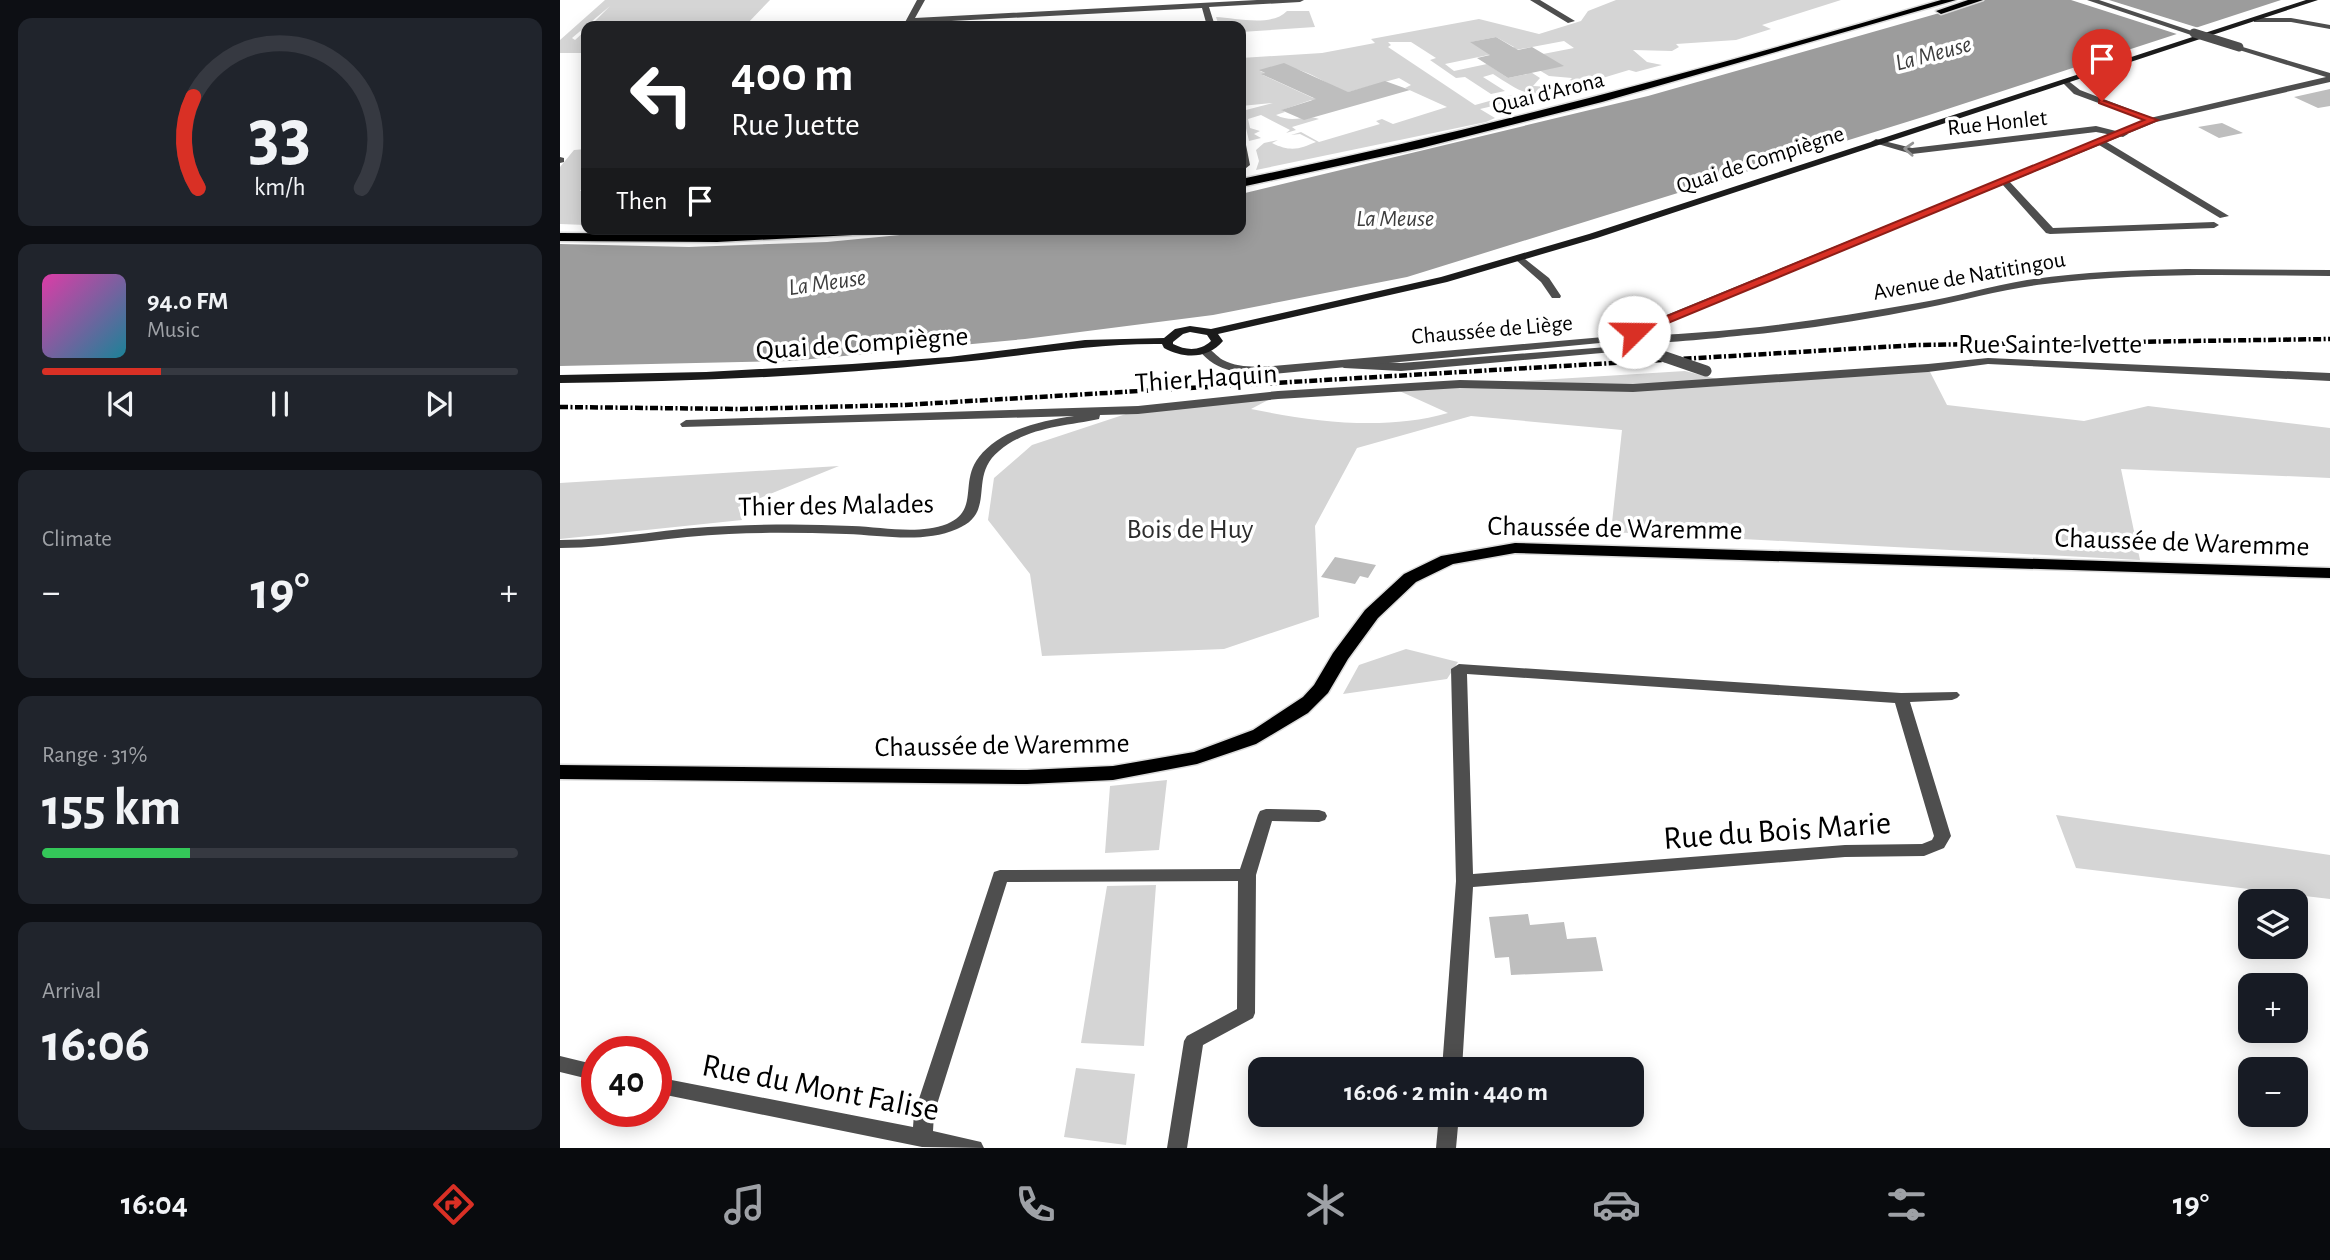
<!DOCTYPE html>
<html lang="en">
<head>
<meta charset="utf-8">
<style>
  body { margin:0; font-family:"Alegreya Sans",sans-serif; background:#20242c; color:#f1f3f6; height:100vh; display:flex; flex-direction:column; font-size:26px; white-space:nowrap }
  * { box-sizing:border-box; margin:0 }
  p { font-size:23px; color:#9ea1a6 }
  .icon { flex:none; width:38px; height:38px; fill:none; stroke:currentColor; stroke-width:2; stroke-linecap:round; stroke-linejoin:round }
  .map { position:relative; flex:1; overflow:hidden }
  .panel { display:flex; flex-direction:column; gap:18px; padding:18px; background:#0d0f14; width:560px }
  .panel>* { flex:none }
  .hud { position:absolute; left:21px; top:21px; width:665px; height:214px; border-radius:14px; box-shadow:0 4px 18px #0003; background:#202124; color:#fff; overflow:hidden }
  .buttons { position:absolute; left:1678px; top:889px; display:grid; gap:14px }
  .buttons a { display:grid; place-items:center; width:70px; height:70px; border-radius:14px; background:#171b24; box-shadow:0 4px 18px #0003; font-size:35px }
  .speed { position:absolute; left:21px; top:1036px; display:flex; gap:14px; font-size:35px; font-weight:700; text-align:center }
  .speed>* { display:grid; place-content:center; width:91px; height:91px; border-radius:50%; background:#171b24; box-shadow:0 4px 18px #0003; line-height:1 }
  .speed .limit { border:10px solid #d22; background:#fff; color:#111 }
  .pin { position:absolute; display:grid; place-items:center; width:60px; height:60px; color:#fff; margin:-72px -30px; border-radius:50% 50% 50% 0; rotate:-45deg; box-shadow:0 0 7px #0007 }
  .pin .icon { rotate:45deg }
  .me { position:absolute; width:77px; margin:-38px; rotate:68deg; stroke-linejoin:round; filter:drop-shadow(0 0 5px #0008) }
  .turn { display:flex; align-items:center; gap:24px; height:147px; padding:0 35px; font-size:32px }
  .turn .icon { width:91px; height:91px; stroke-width:2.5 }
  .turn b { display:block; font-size:49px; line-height:60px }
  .then { display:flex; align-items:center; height:66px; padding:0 35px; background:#0003; gap:14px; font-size:26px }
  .big { font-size:52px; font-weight:700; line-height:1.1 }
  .panel .widget { flex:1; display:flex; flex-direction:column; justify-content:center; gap:10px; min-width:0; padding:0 24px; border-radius:14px; background:#20242c }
  .panel .dial { align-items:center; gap:0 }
  .dial svg { height:182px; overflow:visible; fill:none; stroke:#363941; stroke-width:7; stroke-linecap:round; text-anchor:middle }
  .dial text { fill:#f1f3f6; stroke:none }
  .song { display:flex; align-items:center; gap:21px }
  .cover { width:84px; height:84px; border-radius:10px; background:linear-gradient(135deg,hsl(320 70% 55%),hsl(190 70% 35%)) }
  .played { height:7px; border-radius:4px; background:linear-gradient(90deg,#d93025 25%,#363941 25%) }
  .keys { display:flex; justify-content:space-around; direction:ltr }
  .heat { display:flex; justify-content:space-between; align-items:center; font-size:38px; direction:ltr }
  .charge { height:10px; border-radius:5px; background:linear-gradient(90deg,#34c759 31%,#363941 0) }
  .trip { position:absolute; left:688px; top:1057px; width:396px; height:70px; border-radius:14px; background:#171b24; box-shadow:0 4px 18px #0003; font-weight:700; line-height:70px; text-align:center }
  .dock { display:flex; height:112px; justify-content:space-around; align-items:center; background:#090b0e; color:#9ea1a6 }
  .dock .icon { width:49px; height:49px }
  .dock .active { color:#d93025 }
  .dock b { font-size:32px; color:#f1f3f6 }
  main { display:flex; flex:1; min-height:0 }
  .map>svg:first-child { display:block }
  .green { fill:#d5d5d5 }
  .water { fill:#9c9c9c }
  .pier { fill:#fff }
  .building { fill:#bebebe }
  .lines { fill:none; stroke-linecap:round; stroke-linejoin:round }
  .primary-casing { stroke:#dbdbdb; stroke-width:3 }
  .minor { fill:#4e4e4e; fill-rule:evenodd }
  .tertiary { fill:#4e4e4e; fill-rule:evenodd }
  .secondary { fill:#1b1b1b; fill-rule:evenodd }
  .primary { fill:#000; fill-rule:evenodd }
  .rail { stroke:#000; stroke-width:4.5; stroke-dasharray:8 2.5 2 2.5; stroke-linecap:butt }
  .minor-bridge { stroke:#4e4e4e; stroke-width:11 }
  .tertiary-bridge { stroke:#4e4e4e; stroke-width:9 }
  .oneway { stroke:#959595 }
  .route { fill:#d93025; stroke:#8d1f18; stroke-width:2 }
  .labels { text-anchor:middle; stroke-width:7; stroke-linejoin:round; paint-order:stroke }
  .far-street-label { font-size:23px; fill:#000; stroke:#fff }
  .far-water-label { font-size:24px; font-style:italic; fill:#3d3d3d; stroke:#fff }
  .street-label { font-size:28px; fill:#000; stroke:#fff }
  .park-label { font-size:28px; fill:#2c2c2c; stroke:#fff }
  .near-street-label { font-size:33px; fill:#000; stroke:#fff }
</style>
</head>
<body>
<main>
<section class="panel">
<div class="widget dial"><svg viewBox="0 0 100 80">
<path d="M14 69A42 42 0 1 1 86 69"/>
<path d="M14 69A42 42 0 0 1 12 29" stroke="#d93025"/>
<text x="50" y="56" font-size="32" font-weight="700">33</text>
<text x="50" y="72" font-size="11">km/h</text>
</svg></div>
<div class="widget">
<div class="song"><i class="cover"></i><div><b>94.0 FM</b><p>Music</p></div></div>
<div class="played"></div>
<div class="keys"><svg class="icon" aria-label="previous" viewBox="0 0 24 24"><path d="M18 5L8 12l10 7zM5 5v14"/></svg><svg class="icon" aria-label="pause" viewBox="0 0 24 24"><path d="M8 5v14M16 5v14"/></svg><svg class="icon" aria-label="next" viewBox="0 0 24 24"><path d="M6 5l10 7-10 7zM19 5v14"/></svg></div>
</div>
<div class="widget"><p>Climate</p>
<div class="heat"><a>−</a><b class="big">19°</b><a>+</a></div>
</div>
<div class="widget"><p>Range · 31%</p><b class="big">155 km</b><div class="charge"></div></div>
<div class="widget"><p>Arrival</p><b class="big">16:06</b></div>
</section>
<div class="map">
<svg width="1770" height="1148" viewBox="0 0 1770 1148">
  <rect width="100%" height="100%" fill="#fff"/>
  <path class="green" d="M45 0H210L185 26H30L50 6 12 38 15 40 26 30V53H0V40Z
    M1056 0H1281L1202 25 1211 29 1176 40 1116 44 1119 47 1112 51 1073 50 1087 62 1102 65 1076 72 1069 70 1016 86 1007 83 1012 78 989 76 974 67 1002 66 983 54 1014 48 1004 41 950 51 954 47 936 37 911 42 938 53 885 64 894 71 927 64 948 78 967 74 966 69 980 78 973 86 991 87 994 91C965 98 957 89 933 74L923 77 945 91 931 94 905 77 896 78 870 60 876 58 851 42H828L831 45 828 47 915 105 951 95 955 97 950 99 954 101 920 109 935 118 926 122 696 170 699 161 696 150 704 143 718 140 712 143C732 153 741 148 756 142L740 134 731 135 741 132 759 142 820 124 816 121 822 119 833 124 887 107 845 88 851 85 839 78 785 93C755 77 732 59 700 71L705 73 703 75 753 98 763 95 756 103 751 100 722 110 725 112 716 115C734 124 745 114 759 119L732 127 736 130 726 133 730 130 701 115 688 119 690 128 700 131 694 134 701 138 709 136 689 141 682 111 713 103 681 106V58L762 53 815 43 811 39 919 19 979 34 1021 21 1028 11Z
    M727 11H749L755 27 681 32V26H659L656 17C676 18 712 27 727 11Z
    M26 149V182L20 191H26V225L0 224V167L14 150Z
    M1368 368 1387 405 1524 421 1588 406 1770 428V478L1561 469 1580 560 1051 532 1062 430 911 416 797 448 755 526 759 617 664 649 482 656 470 574 428 520 434 478 472 445 578 410 718 395 691 409C756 422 824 431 888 413L835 389 1125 371 1169 382Z
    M279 466 178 507 182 520 0 539V483Z
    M846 649 898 662 887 679 783 694 799 665Z
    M607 780 599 850 545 853 550 786Z
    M1496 815 1770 855V899L1516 868Z
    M596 885 584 1046 521 1043 547 886Z
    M516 1068 575 1074 566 1145 504 1137Z"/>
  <path class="water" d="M1425 0H1721L1366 116 847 277 653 315 465 339 230 361 0 366V244L129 247 267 242 402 229H681V194L1088 96Z"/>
  <path class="pier" d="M1511 0H1549L1642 29 1623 36Z"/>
  <path class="building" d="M936 37 958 50 972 47 1004 66 948 78 917 58 930 55 910 42Z
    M724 63 788 92 825 81 850 90 744 120 721 110 756 99 701 74 705 73 699 70Z
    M1770 89V106L1758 108 1734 97Z
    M1662 123 1683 133 1659 138 1638 127Z
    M775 557 816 565 808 578 800 576 795 584 761 577Z
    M968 914 970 925 1004 922 1007 939 1036 937 1043 971 951 975 949 957 935 958 929 917Z"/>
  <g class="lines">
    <g class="primary-casing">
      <path id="primary" d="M1381 0H1396L1042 102 861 148 681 187V179C917 131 1149 68 1381 0Z
        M1408 0H1423L1381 14 1376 11Z
        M252 229H337L331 233 157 242 0 241V233L157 234Z
        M955 543 1770 568V578L955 553 893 564 856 582 818 618 788 659 768 693 748 713 696 744 637 764 553 780 467 784 0 779V765L467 770 553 766 634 752 693 730 743 697 754 685 773 653 805 610 844 574 881 556Z"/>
    </g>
    <path class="minor" d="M357 0H365L355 18 697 0H744L740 2 649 7 655 26H647L642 8 353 23 351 26H343Z
      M970 0H980L1015 21 1008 23Z
      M1697 18H1731L1770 25V29L1731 22H1694V18Z
      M1506 79 1520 90 1598 120 1590 122 1514 94 1502 82Z
      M1536 126 1568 134 1563 137 1536 132 1352 154 1311 142 1316 139 1352 148Z
      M1539 141H1545L1669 216 1660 218 1539 145Z
      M681 142 686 145 690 165 681 172Z
      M0 157 4 158V162L0 163Z
      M1442 180H1448L1493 228 1654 222 1659 225 1654 228 1490 234 1486 233 1442 184Z
      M960 255 989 278 1001 296 1000 298H992L981 282 956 260V256Z
      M1626 269 1770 270V276C1675 275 1579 272 1485 284 1444 289 1405 300 1365 308 1307 320 1247 329 1187 335 1165 337 1065 349 1051 339L1057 336C1158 335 1258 321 1358 303 1395 297 1431 286 1467 280 1520 272 1573 270 1626 269Z
      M1060 346 1066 349 1064 351 841 371 784 368 778 364 784 360 841 363Z
      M1428 358 1770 373V381L1428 364 1368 372 1073 392 900 388 718 399 578 414 540 415 539 419C506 426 467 427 439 451 407 477 438 512 397 529 362 544 322 535 286 534 247 533 208 532 169 534 113 536 57 548 0 548V540C57 540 113 527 169 526 210 524 251 524 292 526 322 527 358 535 387 524 420 510 399 482 419 457 441 429 481 421 514 416L122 427 120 424 126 420 578 406 718 391 900 380 1073 384 1368 364Z
      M899 664 1341 693 1397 692 1400 695 1397 698 1392 700 1350 702 1391 836 1384 848 1364 856 1285 857 913 887 902 1069H882L896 881 891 669ZM907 674 1335 703 1374 836 1372 840 1362 844 1285 845 913 874Z
      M706 809 759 810 765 812 767 816 765 820 759 822 712 821 696 875 695 1013 693 1018 643 1045 627 1148H607L624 1041 627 1036 677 1009 678 881 447 882 374 1114 373 1131 421 1142 424 1148 362 1147 96 1093V1077L353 1127 354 1114 434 872 440 870 680 869 698 815 700 811Z
      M0 1056 37 1065V1081L0 1072Z
      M879 1115H899L896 1148H876Z"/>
    <path class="tertiary" d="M1527 0H1539L1638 33 1631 35Z
      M1676 45 1770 73V82L1596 122 1061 341 713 374C685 374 657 374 639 350L645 347C652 349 656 356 663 360 678 368 697 367 713 366L1055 336 1590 118 1766 77 1676 49Z"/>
    <path class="secondary" d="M1746 0H1758L1037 238 887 282 658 334 663 341C648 359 624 359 604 348L602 344C530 343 460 357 389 363 260 376 130 382 0 383V375L146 372 292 364 389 357 525 340 604 338 615 329 630 326 651 329 881 277 1029 234ZM630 332 647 335 651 341C640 351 627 351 613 344V342L623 334Z"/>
    <use href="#primary" class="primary"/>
    <path class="rail" d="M0 407 181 409 343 405 1357 345 1770 339"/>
    <path class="minor-bridge" d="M1060 349 1085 350 1146 371"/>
    <path class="tertiary-bridge" d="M1634 33 1679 47"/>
  </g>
  <defs><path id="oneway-chevron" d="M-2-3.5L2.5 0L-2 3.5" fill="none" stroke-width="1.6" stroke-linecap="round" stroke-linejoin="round" transform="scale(1.75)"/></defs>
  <use class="oneway" href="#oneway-chevron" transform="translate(1349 149) rotate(-177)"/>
  <path class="route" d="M1539 99 1598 120 1079 335 1068 332 1584 120 1539 103Z"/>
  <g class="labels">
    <g class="far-street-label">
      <text transform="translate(988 92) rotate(-14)" y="8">Quai d'Arona</text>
      <text transform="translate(1437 122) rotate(-6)" y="8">Rue Honlet</text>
      <text transform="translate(1200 159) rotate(-18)" y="8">Quai de Compiègne</text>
      <text transform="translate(1409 275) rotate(-10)" y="8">Avenue de Natitingou</text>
      <text transform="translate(932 329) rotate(-5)" y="8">Chaussée de Liège</text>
    </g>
    <g class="far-water-label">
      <text transform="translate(1373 53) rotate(-15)" y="8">La Meuse</text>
      <text x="835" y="226">La Meuse</text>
      <text transform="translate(267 282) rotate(-8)" y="8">La Meuse</text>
    </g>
    <g class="street-label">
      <text transform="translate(302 342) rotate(-4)" y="10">Quai de Compiègne</text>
      <text x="1490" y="353">Rue Sainte-Ivette</text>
      <text transform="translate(646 377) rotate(-4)" y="10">Thier Haquin</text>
      <text transform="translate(276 504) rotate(-1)" y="10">Thier des Malades</text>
      <text transform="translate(1055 527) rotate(1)" y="10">Chaussée de Waremme</text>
      <text transform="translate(1622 541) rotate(2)" y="10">Chaussée de Waremme</text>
      <text transform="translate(442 744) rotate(-1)" y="10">Chaussée de Waremme</text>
    </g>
    <g class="park-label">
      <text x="630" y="538">Bois de Huy</text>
    </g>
    <g class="near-street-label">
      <text transform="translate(1217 829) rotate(-4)" y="12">Rue du Bois Marie</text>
      <text transform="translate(261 1086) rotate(11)" y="12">Rue du Mont Falise</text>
    </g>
  </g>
</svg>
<div class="buttons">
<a><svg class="icon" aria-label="layers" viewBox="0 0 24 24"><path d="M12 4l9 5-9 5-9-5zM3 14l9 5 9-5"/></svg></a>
<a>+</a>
<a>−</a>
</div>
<div class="speed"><div class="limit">40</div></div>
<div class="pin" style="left:1542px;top:101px;background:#d93025"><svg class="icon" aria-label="arrive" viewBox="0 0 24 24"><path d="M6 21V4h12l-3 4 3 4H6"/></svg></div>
<svg class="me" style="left:1074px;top:332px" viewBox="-20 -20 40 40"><circle r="19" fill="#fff"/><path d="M0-13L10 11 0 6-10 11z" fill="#d93025"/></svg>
<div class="trip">16:06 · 2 min · 440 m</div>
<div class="hud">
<div class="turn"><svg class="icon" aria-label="left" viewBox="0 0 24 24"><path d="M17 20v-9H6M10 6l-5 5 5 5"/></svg><div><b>400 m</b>Rue Juette</div></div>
<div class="then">Then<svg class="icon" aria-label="arrive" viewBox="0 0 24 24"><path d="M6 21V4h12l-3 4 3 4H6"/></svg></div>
</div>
</div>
</main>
<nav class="dock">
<b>16:04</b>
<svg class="icon active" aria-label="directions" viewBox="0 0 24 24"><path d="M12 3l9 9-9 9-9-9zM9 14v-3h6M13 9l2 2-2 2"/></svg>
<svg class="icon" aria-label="music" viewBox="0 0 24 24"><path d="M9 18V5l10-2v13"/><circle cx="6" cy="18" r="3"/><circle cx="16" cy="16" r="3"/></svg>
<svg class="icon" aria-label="phone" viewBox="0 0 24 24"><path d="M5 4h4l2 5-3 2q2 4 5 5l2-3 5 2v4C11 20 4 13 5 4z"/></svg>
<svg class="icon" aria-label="climate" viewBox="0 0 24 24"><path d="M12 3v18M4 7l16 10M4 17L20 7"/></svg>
<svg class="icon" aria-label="car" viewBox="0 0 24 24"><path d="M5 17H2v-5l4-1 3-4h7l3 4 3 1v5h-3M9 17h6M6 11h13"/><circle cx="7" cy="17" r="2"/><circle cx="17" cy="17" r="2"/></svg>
<svg class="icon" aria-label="filters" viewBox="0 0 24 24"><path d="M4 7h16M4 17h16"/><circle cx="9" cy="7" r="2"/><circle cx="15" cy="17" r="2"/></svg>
<b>19°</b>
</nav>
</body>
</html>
